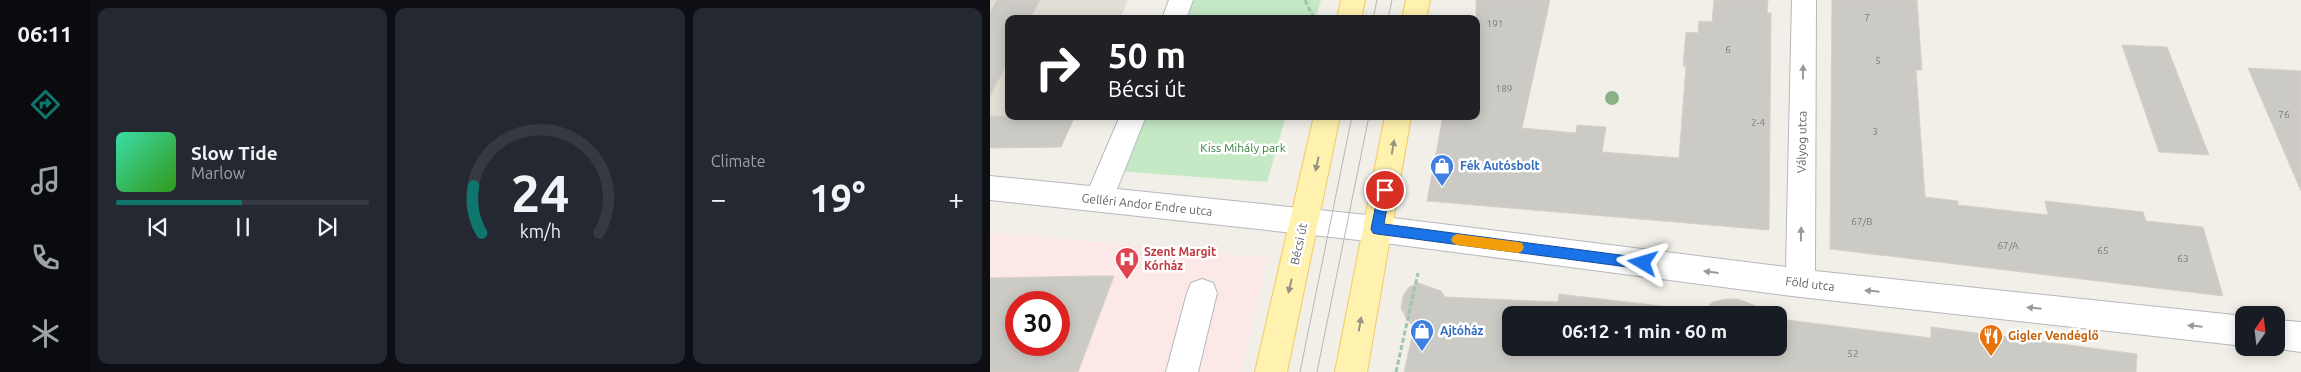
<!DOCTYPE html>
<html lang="en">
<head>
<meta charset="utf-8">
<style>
  body { margin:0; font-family:Ubuntu,sans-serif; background:#242831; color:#f1f3f6; height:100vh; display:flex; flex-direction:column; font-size:19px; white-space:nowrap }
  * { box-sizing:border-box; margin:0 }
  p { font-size:16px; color:#9ea1a6 }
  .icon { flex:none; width:28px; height:28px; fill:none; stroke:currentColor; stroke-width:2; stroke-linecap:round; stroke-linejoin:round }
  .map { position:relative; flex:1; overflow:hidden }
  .sheet { display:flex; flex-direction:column; gap:8px; padding:8px; background:#0d0f14; width:900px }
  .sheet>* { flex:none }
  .guide { position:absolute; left:15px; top:15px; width:475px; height:105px; border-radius:10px; box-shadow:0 2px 12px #0003; background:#202124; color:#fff; overflow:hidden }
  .needle { width:32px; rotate:14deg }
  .fabs { position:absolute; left:1245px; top:306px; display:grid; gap:10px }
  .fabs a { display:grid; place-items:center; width:50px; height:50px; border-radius:10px; background:#171b24; box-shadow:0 2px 12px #0003; font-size:25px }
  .speed { position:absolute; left:15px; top:291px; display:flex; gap:10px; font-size:25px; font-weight:700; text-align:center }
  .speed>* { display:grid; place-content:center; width:65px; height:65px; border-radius:50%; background:#171b24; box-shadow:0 2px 12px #0003; line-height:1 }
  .speed .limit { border:8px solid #d22; background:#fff; color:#111 }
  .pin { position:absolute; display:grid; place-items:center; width:42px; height:42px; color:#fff; margin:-21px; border:2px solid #fff; border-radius:50%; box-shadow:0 1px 5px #0007 }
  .me { position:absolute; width:55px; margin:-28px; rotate:277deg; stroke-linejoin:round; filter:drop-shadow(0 0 4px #0008) }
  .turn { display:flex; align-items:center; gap:18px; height:105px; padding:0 20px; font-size:22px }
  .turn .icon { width:65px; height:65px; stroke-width:2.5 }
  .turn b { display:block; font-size:35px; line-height:42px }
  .big { font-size:38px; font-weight:600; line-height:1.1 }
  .sheet .card { flex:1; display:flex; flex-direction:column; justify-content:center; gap:8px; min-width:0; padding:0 18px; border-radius:10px; background:#242831 }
  .sheet .dial { align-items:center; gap:0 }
  .dial svg { height:130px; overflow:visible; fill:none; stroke:#363941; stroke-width:7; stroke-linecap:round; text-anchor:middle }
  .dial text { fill:#f1f3f6; stroke:none }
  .song { display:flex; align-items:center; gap:15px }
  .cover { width:60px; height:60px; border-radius:8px; background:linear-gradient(135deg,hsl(160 70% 55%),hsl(110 70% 35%)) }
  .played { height:5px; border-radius:2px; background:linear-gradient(90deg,#0f766e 50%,#363941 50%) }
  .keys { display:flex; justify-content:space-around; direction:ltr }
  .heat { display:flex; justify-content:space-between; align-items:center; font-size:28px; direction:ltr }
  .sheet .tiles { flex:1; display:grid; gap:8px; grid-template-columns:repeat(3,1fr) }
  .trip { position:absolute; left:512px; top:306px; width:285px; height:50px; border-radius:10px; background:#171b24; box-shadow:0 2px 12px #0003; font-weight:600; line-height:50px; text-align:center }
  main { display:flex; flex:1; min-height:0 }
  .dock { display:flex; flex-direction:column; width:90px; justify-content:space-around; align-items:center; background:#090b0e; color:#9ea1a6 }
  .dock .icon { width:35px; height:35px }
  .dock .current { color:#0f766e }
  .dock b { font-size:22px; color:#f1f3f6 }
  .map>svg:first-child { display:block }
  .education { fill:#e1ded6 }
  .medical { fill:#fce8e6; fill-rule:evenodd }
  .green { fill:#c5e8c5 }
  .building { fill:#cccac5; stroke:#d6d1c6; fill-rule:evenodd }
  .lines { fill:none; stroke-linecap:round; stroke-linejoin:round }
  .minor-casing { stroke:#b5b8bc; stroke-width:2 }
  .major-casing { stroke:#f2c960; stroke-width:2 }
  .path { stroke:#9cc7a9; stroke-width:3; stroke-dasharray:5 2.5; stroke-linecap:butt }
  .minor { fill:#fff; fill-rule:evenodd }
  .major { fill:#fff2af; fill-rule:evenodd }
  .tram { stroke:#b6b7b8; stroke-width:1 }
  .tree { fill:#89b387 }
  .oneway { fill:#979a9d }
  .oneway2 { fill:#979581 }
  .route { fill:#1a73e8; stroke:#114b97 }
  .slow { fill:#f59e0b }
  .labels { text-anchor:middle; stroke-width:5; stroke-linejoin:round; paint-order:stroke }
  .number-label { font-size:10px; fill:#7a7d7f }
  .street-label { font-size:12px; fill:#5f6368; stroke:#fff }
  .park-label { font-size:12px; fill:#348238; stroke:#fff }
  .shop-label { font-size:12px; font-weight:bold; fill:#366cbe; stroke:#fff; text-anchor:start }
  .health-label { font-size:12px; font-weight:bold; fill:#be3a42; stroke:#fff; text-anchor:start }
  .food-label { font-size:12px; font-weight:bold; fill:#c56008; stroke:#fff; text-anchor:start }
</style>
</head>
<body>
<main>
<nav class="dock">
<b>06:11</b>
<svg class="icon current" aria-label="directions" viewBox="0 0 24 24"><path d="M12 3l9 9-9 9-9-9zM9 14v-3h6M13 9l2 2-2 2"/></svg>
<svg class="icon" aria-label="music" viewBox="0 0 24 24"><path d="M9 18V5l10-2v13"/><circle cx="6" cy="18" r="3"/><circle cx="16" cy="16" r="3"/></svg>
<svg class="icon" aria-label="phone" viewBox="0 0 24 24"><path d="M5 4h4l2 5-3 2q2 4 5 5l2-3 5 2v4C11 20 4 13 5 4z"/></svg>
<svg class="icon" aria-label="climate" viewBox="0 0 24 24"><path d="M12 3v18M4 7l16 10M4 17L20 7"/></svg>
</nav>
<section class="sheet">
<div class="tiles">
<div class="card">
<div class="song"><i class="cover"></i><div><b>Slow Tide</b><p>Marlow</p></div></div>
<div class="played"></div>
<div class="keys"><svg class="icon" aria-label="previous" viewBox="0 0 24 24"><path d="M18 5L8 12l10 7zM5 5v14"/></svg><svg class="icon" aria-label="pause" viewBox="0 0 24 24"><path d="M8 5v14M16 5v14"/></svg><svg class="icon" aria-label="next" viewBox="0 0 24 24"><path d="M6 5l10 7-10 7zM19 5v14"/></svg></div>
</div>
<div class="card dial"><svg viewBox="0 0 100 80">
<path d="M14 69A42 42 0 1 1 86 69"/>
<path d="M14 69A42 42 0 0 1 9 40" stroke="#0f766e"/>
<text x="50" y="56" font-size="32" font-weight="700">24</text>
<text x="50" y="72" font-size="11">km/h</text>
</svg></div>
<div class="card"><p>Climate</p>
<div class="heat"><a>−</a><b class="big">19°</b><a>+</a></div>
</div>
</div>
</section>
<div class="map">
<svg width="1311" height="372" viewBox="0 0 1311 372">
  <rect width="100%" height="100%" fill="#f1efe8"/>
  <path class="education" d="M0 0H138L130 19H19V116H85L71 147 0 148Z"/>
  <path class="medical" d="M0 232 278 258 251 372H0ZM26 302H69V345H26Z"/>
  <path class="green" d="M198 0H331L325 19H190Z
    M149 116H296L277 182 126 171Z"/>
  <path class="building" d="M7 0H50L40 19H19V60L0 96V12Z
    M486 0H560L532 128 586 133 587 125 616 127 612 152 689 158 696 66H693L696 32 708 33 709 21 722 22 724 0H778L777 13H781L779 230 437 201 453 116H486Z
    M842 0H927L932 70H926L935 197 968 201V205L1058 215 1055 201 1153 212 1156 221 1213 227 1233 296 840 249Z
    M1132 45 1177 47 1219 155 1169 152Z
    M1258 68 1311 71V191Z
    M0 116H85L71 147 0 148Z
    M100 276H124L88 372H0V278ZM26 302H69V345H26Z
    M428 283 451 291 455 297 568 302 569 294 713 311 723 302 735 299H748L771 308 778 315H521V348H789V319L941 338V327L1147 354 1146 372H414L424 328 416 318 411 308 413 296 419 287Z"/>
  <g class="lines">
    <g class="minor-casing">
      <path id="minor" d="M179 0H203L196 19H172Z
        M802 0H826L825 271 1254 316V346L810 297 387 242 0 200V176L100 186 130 116H156L127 189 387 216 796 267Z
        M212 279 223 283 227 293 208 372H176L197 293 201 283Z
        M1286 320 1311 322V352L1280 348H1286Z"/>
    </g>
    <g class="major-casing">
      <path id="major" d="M351 0H375L371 19H347Z
        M416 0H440L436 19H412Z
        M324 116H350L297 372H265Z
        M395 116H421L377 372H345Z"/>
    </g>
    <path class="path" d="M315 0 324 19
      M406 372 428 273"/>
    <use href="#minor" class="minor"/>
    <use href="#major" class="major"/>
    <path class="tram" d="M383 19 387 0
      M398 19 402 0
      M310 372 362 116
      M327 372 379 116"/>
  </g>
  <circle class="tree" cx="622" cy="98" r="7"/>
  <defs><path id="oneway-solid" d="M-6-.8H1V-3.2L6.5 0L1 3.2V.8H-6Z" transform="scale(1.25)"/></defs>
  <g class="oneway">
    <use href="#oneway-solid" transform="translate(813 72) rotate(-89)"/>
    <use href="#oneway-solid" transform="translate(811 234) rotate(-89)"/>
    <use href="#oneway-solid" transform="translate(721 272) rotate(-173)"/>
    <use href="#oneway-solid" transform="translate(882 291) rotate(-174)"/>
    <use href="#oneway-solid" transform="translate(1044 308) rotate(-174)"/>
    <use href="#oneway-solid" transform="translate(1205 326) rotate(-174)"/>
  </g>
  <g class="oneway2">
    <use href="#oneway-solid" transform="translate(403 147) rotate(-80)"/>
    <use href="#oneway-solid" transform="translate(327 164) rotate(102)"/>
    <use href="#oneway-solid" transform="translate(300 286) rotate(103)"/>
    <use href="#oneway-solid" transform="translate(370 324) rotate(-80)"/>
  </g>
  <path class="route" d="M395 186 400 190 394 224 653 258 657 259 659 263 657 267 653 269 387 234 383 233 381 229 389 190Z"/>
  <path class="slow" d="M467 234 528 242 532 243 534 247 532 251 528 253 467 245 463 243 461 240 463 236Z"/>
  <defs>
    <g id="shop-pin" transform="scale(1.25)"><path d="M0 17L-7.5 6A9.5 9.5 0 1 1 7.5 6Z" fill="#3f7fe0" stroke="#fff"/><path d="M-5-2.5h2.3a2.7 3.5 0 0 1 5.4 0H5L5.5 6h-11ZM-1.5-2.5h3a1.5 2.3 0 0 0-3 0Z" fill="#fff"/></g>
    <g id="hospital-pin" transform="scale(1.25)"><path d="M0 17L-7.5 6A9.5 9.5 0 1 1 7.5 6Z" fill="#e0444e" stroke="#fff"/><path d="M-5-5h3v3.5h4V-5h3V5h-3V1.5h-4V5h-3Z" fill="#fff"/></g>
    <g id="restaurant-pin" transform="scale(1.25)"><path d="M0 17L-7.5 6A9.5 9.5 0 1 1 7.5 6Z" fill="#e8710a" stroke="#fff"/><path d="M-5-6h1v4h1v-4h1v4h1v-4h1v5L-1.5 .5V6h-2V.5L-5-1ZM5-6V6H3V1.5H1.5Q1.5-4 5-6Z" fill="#fff"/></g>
  </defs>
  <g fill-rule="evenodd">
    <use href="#shop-pin" x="452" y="166"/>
    <use href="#hospital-pin" x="137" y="259"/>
    <use href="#shop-pin" x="432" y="331"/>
    <use href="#restaurant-pin" x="1001" y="336"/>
  </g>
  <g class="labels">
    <g class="number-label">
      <text x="877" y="21">7</text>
      <text x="505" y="27">191</text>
      <text x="738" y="53">6</text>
      <text x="888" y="64">5</text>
      <text x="514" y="92">189</text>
      <text x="1294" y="118">76</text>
      <text x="768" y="126">2-4</text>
      <text x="885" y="135">3</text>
      <text x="872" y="225">67/B</text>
      <text x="1018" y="249">67/A</text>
      <text x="1113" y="254">65</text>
      <text x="1193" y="262">63</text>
      <text x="863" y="357">52</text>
    </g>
    <g class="street-label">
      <text transform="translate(812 142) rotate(-89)" y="4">Vályog utca</text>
      <text transform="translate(157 205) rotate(6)" y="4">Gelléri Andor Endre utca</text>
      <text transform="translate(309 244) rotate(-78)" y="4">Bécsi út</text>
      <text transform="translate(820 284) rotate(7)" y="4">Föld utca</text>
    </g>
    <g class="park-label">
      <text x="253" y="152">Kiss Mihály park</text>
    </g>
    <g class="shop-label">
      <text x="470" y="170">Fék Autósbolt</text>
      <text x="450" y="335">Ajtóház</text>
    </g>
    <g class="health-label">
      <text x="154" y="256">Szent Margit<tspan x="154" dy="14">Kórház</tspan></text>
    </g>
    <g class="food-label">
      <text x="1018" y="340">Gigler Vendéglő</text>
    </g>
  </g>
</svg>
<div class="fabs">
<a><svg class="needle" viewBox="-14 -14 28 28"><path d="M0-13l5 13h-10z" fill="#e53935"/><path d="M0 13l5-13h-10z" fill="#9ea1a6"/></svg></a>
</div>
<div class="speed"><div class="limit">30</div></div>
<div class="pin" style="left:395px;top:190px;background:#d93025"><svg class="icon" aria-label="arrive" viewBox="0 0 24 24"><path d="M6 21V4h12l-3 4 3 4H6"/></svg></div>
<svg class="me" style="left:653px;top:263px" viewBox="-20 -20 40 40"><path d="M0-17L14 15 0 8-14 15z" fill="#1a73e8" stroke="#fff" stroke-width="4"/></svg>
<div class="trip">06:12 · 1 min · 60 m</div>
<div class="guide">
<div class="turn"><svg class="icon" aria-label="right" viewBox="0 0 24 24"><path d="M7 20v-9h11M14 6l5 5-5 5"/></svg><div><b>50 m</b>Bécsi út</div></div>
</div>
</div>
</main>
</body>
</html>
